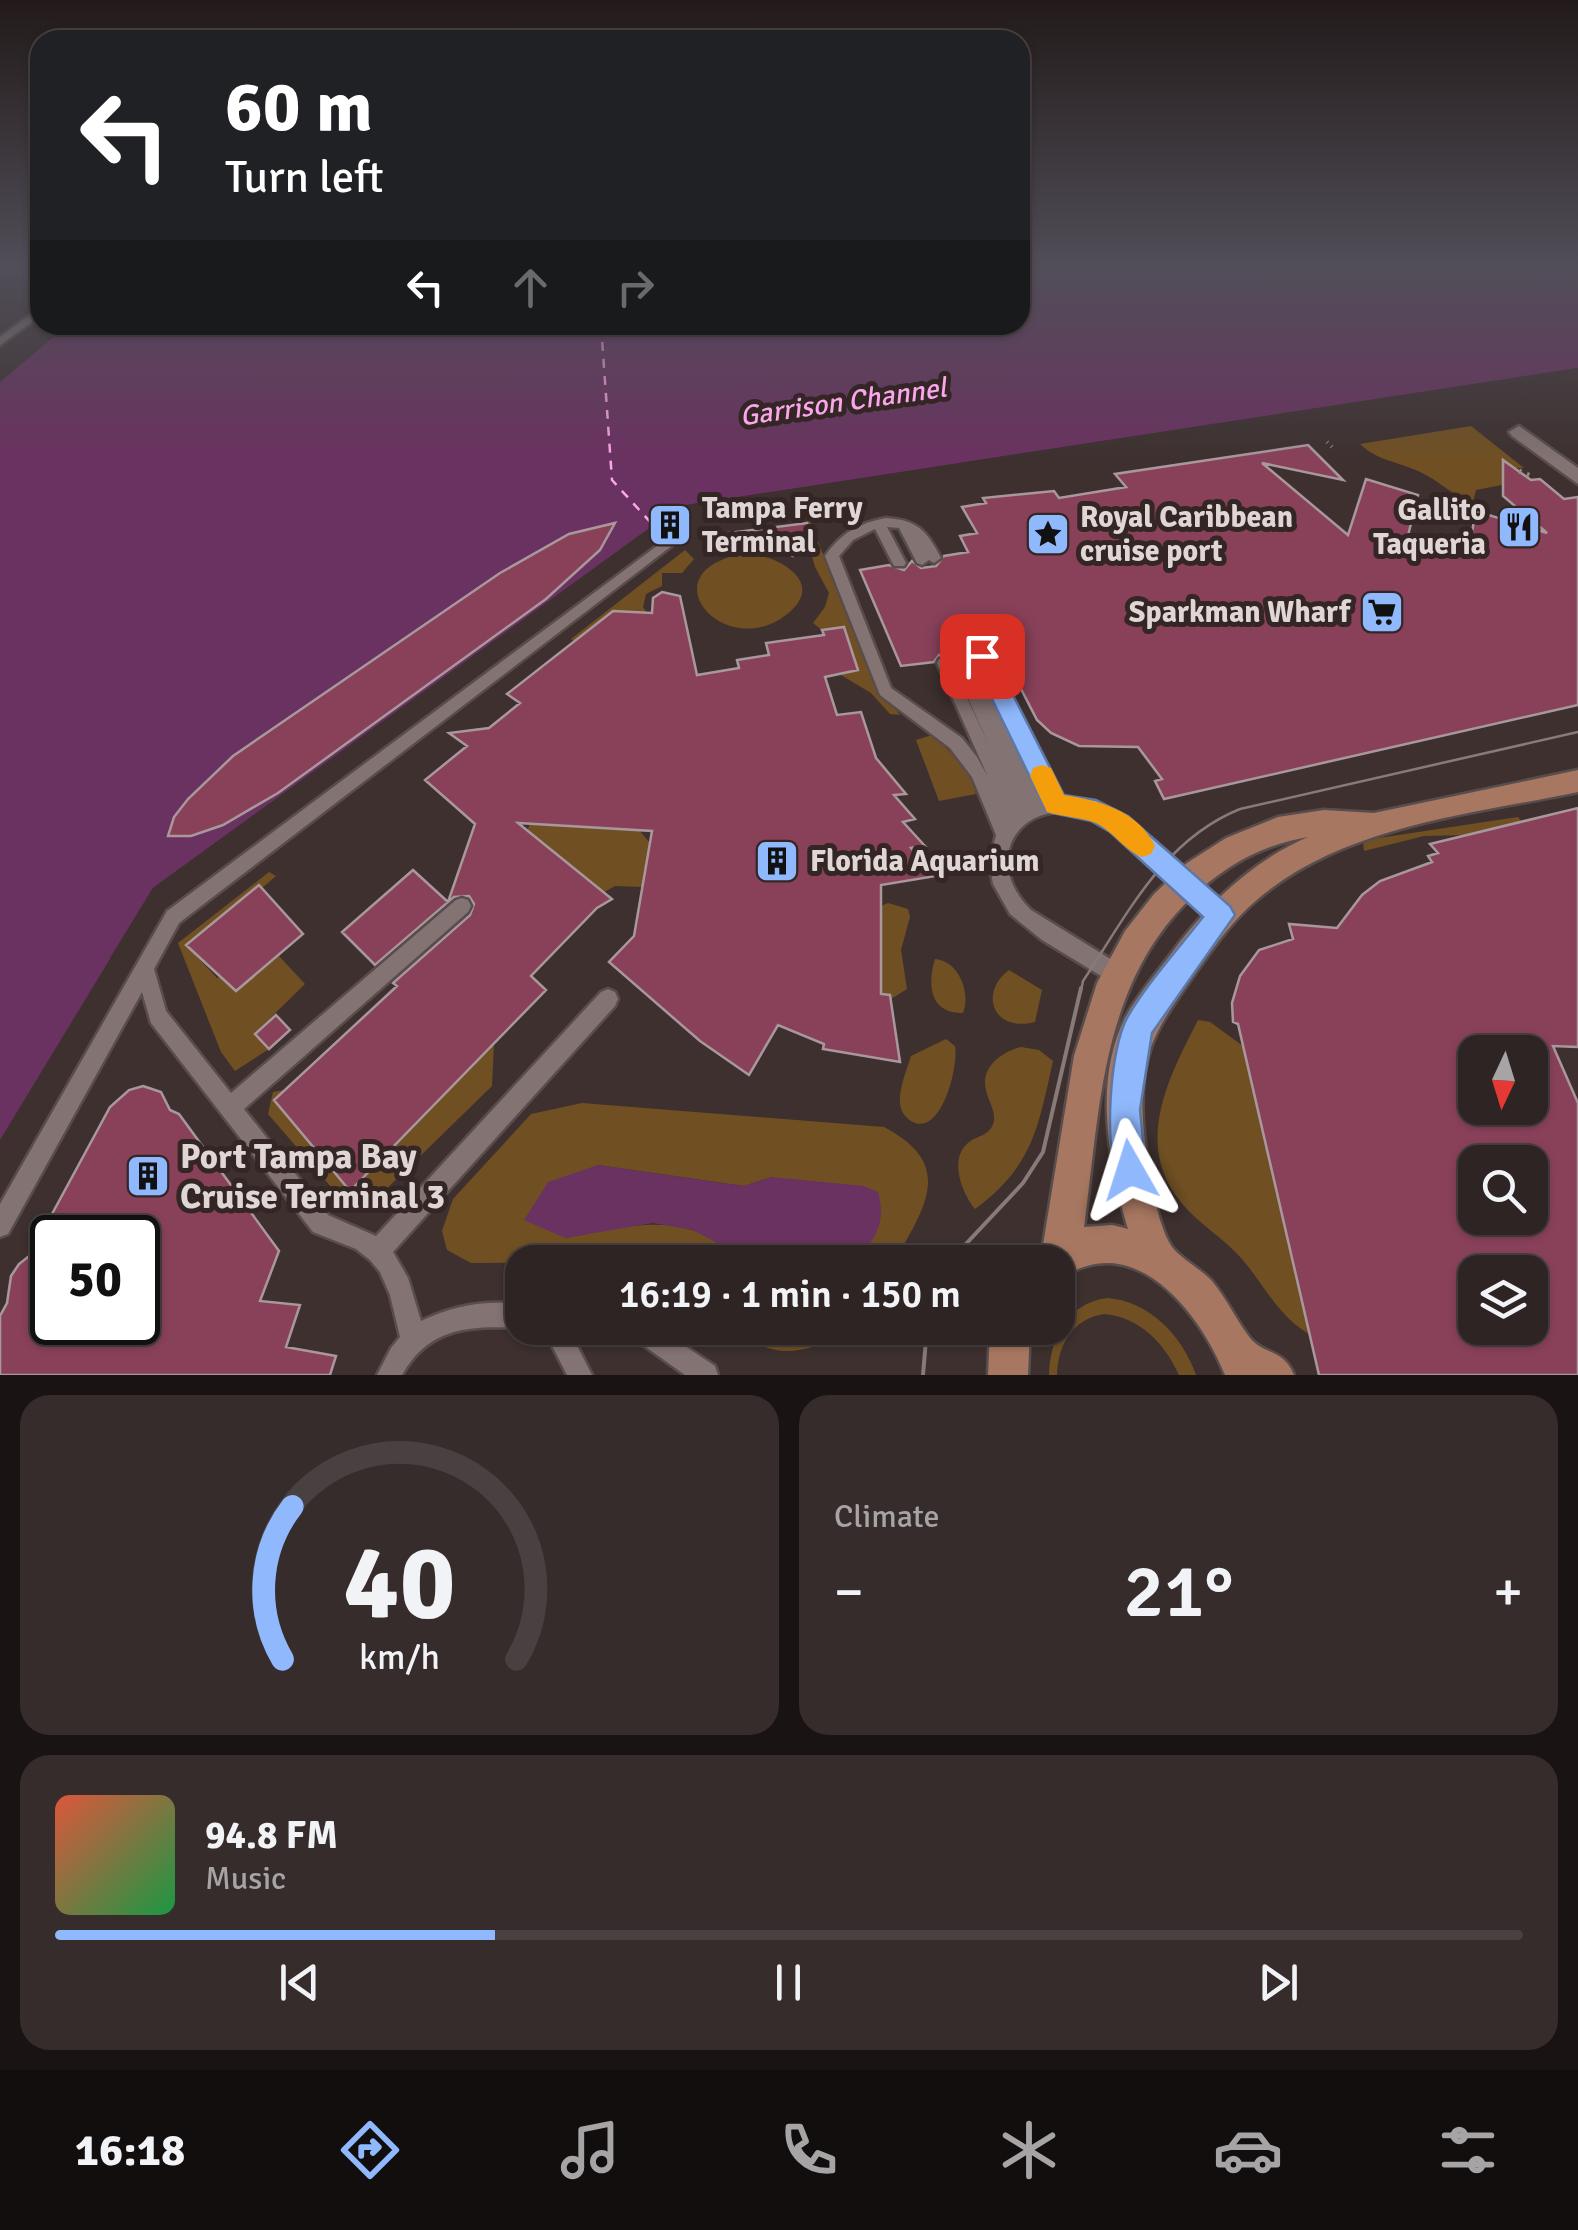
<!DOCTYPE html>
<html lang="en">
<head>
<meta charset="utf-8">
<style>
  body { margin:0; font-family:Signika,sans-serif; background:#362c2b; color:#f1f3f6; height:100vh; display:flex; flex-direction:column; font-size:38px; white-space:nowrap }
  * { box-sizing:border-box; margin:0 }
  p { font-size:32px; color:#a7a4a6 }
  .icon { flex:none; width:55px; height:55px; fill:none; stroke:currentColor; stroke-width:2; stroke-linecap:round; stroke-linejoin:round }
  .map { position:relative; height:1375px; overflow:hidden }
  .side { display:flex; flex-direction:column; gap:20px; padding:20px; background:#191413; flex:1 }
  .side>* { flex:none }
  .banner { position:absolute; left:30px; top:30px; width:1000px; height:305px; border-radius:30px; box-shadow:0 2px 8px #0004,0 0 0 2px #494141; background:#202124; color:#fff; overflow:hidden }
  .needle { width:65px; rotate:184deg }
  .fabs { position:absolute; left:1458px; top:1035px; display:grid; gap:20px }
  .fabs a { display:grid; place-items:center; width:90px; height:90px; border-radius:20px; background:#2e2423; box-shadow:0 2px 8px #0004,0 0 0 2px #494141; font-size:50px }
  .speed { position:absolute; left:30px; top:1215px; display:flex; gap:20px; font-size:50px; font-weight:700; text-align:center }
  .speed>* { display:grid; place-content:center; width:130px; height:130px; border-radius:50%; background:#2e2423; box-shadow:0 2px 8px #0004,0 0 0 2px #494141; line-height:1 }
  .speed .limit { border:5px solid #111; border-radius:15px; background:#fff; color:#111 }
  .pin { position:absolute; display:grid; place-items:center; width:85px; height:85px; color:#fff; margin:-42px; border-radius:20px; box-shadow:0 5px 15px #0006 }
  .me { position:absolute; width:110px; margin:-55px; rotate:354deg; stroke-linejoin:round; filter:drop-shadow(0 0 8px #0008) }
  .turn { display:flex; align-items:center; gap:35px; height:210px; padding:0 30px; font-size:45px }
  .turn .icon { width:130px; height:130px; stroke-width:2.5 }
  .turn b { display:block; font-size:70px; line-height:85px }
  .lanes { display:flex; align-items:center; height:95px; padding:0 30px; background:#0003; justify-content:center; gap:50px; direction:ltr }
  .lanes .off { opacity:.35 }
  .big { font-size:75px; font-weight:600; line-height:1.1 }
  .side .card { flex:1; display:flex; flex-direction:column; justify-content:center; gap:15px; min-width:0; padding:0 35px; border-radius:30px; background:#362c2b }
  .side .dial { align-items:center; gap:0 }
  .dial svg { height:260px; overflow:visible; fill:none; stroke:#494141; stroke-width:7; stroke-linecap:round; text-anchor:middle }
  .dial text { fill:#f1f3f6; stroke:none }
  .song { display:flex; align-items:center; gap:30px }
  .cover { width:120px; height:120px; border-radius:15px; background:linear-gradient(135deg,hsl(10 70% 55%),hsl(140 70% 35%)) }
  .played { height:10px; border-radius:5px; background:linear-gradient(90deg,#8fb8fd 30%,#494141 30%) }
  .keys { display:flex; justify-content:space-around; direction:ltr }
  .heat { display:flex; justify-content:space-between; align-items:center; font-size:55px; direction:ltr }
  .side .tiles { flex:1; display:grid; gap:20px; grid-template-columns:1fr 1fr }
  .card:last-child { grid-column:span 2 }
  .trip { position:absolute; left:505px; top:1245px; width:570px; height:100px; border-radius:30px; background:#2e2423; box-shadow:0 2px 8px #0004,0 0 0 2px #494141; font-weight:600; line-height:100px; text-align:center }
  .menu { display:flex; height:160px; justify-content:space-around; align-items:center; background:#120e0e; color:#a7a4a6 }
  .menu .icon { width:70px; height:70px }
  .menu .on { color:#8fb8fd }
  .menu b { font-size:45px; color:#f1f3f6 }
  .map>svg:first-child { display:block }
  .green { fill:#705023 }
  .water { fill:#6a3260 }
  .pier { fill:#3d302f }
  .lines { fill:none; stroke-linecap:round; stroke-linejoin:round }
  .ferry { stroke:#fba5ea; stroke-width:2.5; stroke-dasharray:9 8; stroke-linecap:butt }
  .building { fill:#89415a; stroke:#a8989d; stroke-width:2.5; fill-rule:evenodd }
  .service-casing { stroke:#584d4c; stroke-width:5 }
  .minor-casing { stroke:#584d4c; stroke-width:5 }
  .secondary-casing { stroke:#584d4c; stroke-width:5 }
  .path-far1 { stroke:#968b8a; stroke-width:4; stroke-dasharray:1 5; stroke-linecap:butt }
  .path { stroke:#968b8a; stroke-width:5; stroke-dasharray:2.5 6; stroke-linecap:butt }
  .service { fill:#837372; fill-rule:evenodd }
  .minor { fill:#837372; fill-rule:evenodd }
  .secondary { fill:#a77761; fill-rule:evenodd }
  .tram-far1 { stroke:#877b7a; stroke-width:2.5 }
  .tram { stroke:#877b7a; stroke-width:4 }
  .route { fill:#8fb8fd; stroke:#5d78a4; stroke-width:2.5 }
  .slow { fill:#f59e0b }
  .labels { text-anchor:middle; stroke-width:10; stroke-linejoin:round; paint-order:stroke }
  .far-water-label { font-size:28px; font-style:italic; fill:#fba5ea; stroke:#332625 }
  .poi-label { font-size:30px; font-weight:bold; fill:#dfd6d5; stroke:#332625; text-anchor:start }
  .near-poi-label { font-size:35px; font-weight:bold; fill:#dfd6d5; stroke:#332625; text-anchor:start }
</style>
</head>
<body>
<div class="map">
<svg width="1578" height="1375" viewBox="0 0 1578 1375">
  <rect width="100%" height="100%" fill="#3d302f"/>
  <path class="green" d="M1471 426 1524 468 1503 469 1512 483 1476 490 1473 502C1452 496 1439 480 1418 471 1396 461 1378 461 1360 444Z
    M810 521 874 684 900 715 890 714 871 693 841 675 858 669 844 627 823 631 813 623 825 607 829 593 815 567 808 543 813 539 804 522Z
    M685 550 694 559 682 573H662V586L646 594 643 607 649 616 613 611 574 641 571 639Z
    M747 553C779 556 828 583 786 615 724 663 643 570 747 553Z
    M932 735 968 769 976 794 939 801 916 740Z
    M1518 817 1522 822 1467 835 1424 836 1364 851 1363 841 1372 839Z
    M530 823 639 830 650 843 642 887 615 886 590 900 599 888 561 858 556 859 524 841Z
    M269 872 276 876 262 888 259 886 186 945 217 978 278 955 305 984 255 1033 269 1049 235 1071 221 1052 178 943Z
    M888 903 908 909 910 917 901 950 907 989 891 999 890 995H881V906Z
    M935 959C959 961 971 993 963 1013 930 1014 927 985 935 959Z
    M1009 970 1042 990 1035 1022C992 1033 979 992 1009 970Z
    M1198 1020 1210 1022 1243 1046 1309 1334C1279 1317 1264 1285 1242 1259 1224 1238 1197 1223 1180 1201 1133 1143 1170 1075 1198 1020Z
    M946 1039 955 1046C959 1066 941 1139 911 1121 904 1117 900 1109 900 1102 899 1087 907 1070 911 1056Z
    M494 1044 492 1086 371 1204 345 1203 268 1114 273 1092 285 1090 274 1100Z
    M1021 1047 1039 1050 1053 1061C1038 1128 1033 1166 975 1209 961 1192 947 1155 972 1140 982 1135 992 1133 994 1120 995 1110 988 1100 986 1090 980 1067 1002 1052 1021 1047Z
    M582 1103 884 1127C956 1165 925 1207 894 1262H849L854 1259 772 1177 744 1186 598 1165 565 1238C606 1231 651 1217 692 1230 717 1238 739 1254 765 1262L471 1263 447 1250 442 1231 453 1199 531 1114Z
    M1107 1298C1149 1301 1182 1335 1196 1375H1179C1165 1344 1140 1317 1104 1314 1073 1319 1058 1344 1057 1375H1049C1050 1338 1068 1303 1107 1298Z
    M735 1328H866C813 1345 783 1370 735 1328Z"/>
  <path class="water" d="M1020 268H1578V368L680 506 153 888 0 1140V382L68 325H1020Z
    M598 1165 743 1186 772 1177 864 1186 878 1192C887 1222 875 1245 849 1262H765L736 1253 693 1230 653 1223 565 1238 524 1220 548 1182Z"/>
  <path class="pier" d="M1578 368V373L682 511 157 891 115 959 110 958 153 888 680 506Z"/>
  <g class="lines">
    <path class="ferry" d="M601 325 612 480 653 525"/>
  </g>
  <path class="building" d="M1308 445 1343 480 1262 463 1348 535 1366 479 1418 495 1404 552 1458 547 1471 537 1476 511 1547 533 1503 496V460L1531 480 1540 479 1564 499 1578 497V705L1164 799 1155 781 1162 779 1138 747 1079 746 1051 733 1037 720 1002 652 992 653 983 647 958 650 950 656 939 655 934 662 901 666 860 570 889 565 904 570 912 561 921 568 936 566 944 556 968 552 960 536 977 533 962 507 986 503 983 498 1054 491 1059 498 1126 487 1115 474Z
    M615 523 600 550 546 599 278 793 223 825 191 836H168L174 817 188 799 233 756 500 573 569 534Z
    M807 523 813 539 793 556 773 546 728 538V533Z
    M662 592 680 596 697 675 739 668 737 660 769 655 766 643 824 635 822 630 844 627 858 670 825 677 837 715 861 712 876 758 906 794 894 795 915 819 903 822 925 846 911 848 936 876 881 885V994L890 995 900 1062 823 1049 824 1044 778 1025 749 1075 700 1041 609 962 634 936 652 831 518 823 612 899 597 908 531 976 546 990 350 1191 274 1100 397 986 393 983 470 915 474 904 469 896 454 897 375 965 342 932 413 870 448 902 475 824 425 780 467 746 449 733 489 728 520 703 507 694 613 611 652 613 653 598Z
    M1578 808V1047L1553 1046 1578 1103V1375H1319L1238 1024 1233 1022 1232 1003 1240 976 1259 950 1293 939 1289 924 1337 928 1362 895 1380 881 1432 862 1428 856 1438 853 1430 844ZM1475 1052H1530V1108H1475ZM1475 1162H1530V1218H1475ZM1475 1272H1530V1328H1475Z
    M259 885 303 934 236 991 186 945Z
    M276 1015 290 1030 269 1049 255 1034Z
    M143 1086 161 1092 170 1110 179 1114 279 1251 260 1301 300 1305 286 1347 336 1356 330 1375H0V1316L7 1303 11 1276 19 1264 52 1238H39L110 1107 129 1090ZM52 1238H138V1322H52Z"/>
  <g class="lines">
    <g class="service-casing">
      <path id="service" d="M40 308V316L0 345V337Z
        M886 518C918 520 927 531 941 558L934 563 929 560 922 565 917 563 899 528 887 527 906 563 904 566H894L875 529 853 540 839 556 891 688 962 738 977 757 988 777 937 663 939 659H949L989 745 951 660 958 654 963 657 970 652 975 655 982 651 987 652 1061 798C1125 797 1184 870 1227 909L1230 915 1227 921 1221 924 1215 921C1181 890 1133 833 1091 818 1023 792 978 858 1031 910L1125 968 1128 975 1125 982 1118 984 1111 982 1042 940 1010 914 993 884 989 861 996 835 972 777 950 748 880 695 825 556C841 533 859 523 886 518Z
        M677 531 682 532 683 535 682 538 179 923 154 969 166 1011 231 1093 456 900 462 898 468 900 471 906 468 912 244 1109 328 1215 376 1236 601 992 608 989 615 992 618 999 615 1006 393 1252 408 1278 421 1321C454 1305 485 1300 522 1304L523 1328C473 1326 430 1325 402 1375H377L391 1348 400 1337 390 1295 380 1272 370 1260 356 1249 313 1232 151 1023 142 992 8 1234 0 1237V1204L167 911Z
        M543 1328H568L592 1375H567Z
        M587 1328H658L715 1366 718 1375H685L643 1345 599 1340 591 1336Z"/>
    </g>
    <g class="minor-casing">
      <path id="minor" d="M1519 426 1578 468V484L1512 436 1509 432Z"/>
    </g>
    <g class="secondary-casing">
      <path id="secondary" d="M1578 770V792C1468 815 1338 826 1251 905 1227 927 1208 955 1189 982 1154 1032 1139 1057 1143 1121 1145 1152 1155 1222 1172 1247 1181 1259 1201 1269 1212 1281 1227 1299 1236 1320 1250 1338 1264 1355 1284 1349 1294 1375H1225C1207 1330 1164 1266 1110 1263 1090 1262 1075 1270 1058 1278V1262H1031L1036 1248 1043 1245 1074 1056 1097 983 1125 931 1154 894 1187 863 1226 838 1278 817 1324 810 1374 813ZM1308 837C1255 860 1215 897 1179 943 1162 967 1139 992 1125 1018 1093 1081 1109 1165 1128 1229L1112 1225 1084 1227C1100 1112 1100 987 1189 900 1224 866 1261 845 1308 837Z
        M990 1328H1030L1028 1375H988Z"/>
    </g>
    <path class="path-far1" d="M1327 442 1335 450"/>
    <path class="path" d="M1519 471 1531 476"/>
    <use href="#service" class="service"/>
    <use href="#minor" class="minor"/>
    <use href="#secondary" class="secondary"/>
    <path class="tram-far1" d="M1081 991 1083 981C1127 915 1163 840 1240 809L1578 732"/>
    <path class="tram" d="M949 1262 1023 1183 1043 1152 1081 988
      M923 1375 927 1328"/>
  </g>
  <linearGradient id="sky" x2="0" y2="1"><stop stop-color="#221a1a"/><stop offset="0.58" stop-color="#514e58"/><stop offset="1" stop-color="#514e58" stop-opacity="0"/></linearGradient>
  <rect width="1578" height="461" fill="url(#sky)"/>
  <path class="route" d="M982 647 990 650 1064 795 1096 800 1128 816 1230 906 1235 915 1152 1033 1140 1110 1146 1170 1141 1182 1130 1187 1118 1182C1104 1148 1109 1048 1128 1016 1149 981 1178 949 1203 917L1110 832 1091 821 1047 812 971 656Z"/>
  <path class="slow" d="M1042 765 1051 768 1064 795C1098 800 1139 811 1155 846L1151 854 1142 857C1124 850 1114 832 1096 823 1081 817 1063 817 1047 812L1030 776 1033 768Z"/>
  <defs>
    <g id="building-square" transform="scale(2.25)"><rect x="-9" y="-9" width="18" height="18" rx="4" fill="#8fb8fd" stroke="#332625"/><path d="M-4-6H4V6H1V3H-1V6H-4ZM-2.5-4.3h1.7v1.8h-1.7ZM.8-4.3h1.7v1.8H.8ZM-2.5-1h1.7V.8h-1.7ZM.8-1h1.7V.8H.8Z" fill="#111"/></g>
    <g id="restaurant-square" transform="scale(2.25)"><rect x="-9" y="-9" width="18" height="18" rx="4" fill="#8fb8fd" stroke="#332625"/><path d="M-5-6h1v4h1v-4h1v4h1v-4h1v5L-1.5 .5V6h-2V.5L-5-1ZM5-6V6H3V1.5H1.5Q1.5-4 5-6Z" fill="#111"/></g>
    <g id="sight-square" transform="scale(2.25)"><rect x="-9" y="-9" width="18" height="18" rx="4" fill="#8fb8fd" stroke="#332625"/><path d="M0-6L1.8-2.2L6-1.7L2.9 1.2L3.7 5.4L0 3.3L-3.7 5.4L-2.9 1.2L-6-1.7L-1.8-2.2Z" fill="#111"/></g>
    <g id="supermarket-square" transform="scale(2.25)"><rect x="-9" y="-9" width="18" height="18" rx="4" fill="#8fb8fd" stroke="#332625"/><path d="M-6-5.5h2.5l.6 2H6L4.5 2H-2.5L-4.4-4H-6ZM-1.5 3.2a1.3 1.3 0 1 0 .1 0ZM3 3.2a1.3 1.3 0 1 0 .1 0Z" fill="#111"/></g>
  </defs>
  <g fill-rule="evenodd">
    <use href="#building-square" x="670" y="525"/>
    <use href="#restaurant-square" x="1519" y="527"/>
    <use href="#sight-square" x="1048" y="534"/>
    <use href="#supermarket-square" x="1382" y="612"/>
    <use href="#building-square" x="777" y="861"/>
    <use href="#building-square" x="148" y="1176"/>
  </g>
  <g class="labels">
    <g class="far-water-label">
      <text transform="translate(843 401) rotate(-8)" y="10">Garrison Channel</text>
    </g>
    <g class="poi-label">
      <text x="702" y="518">Tampa Ferry<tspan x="702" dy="34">Terminal</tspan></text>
      <text x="1486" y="520" text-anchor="end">Gallito<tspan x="1486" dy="34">Taqueria</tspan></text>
      <text x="1080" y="527">Royal Caribbean<tspan x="1080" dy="34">cruise port</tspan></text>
      <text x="1350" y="622" text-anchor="end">Sparkman Wharf</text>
      <text x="810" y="871">Florida Aquarium</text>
    </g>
    <g class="near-poi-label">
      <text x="180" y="1168">Port Tampa Bay<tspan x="180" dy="40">Cruise Terminal 3</tspan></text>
    </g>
  </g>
</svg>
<div class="fabs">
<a><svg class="needle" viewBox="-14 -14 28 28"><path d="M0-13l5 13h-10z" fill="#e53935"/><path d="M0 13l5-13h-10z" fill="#a7a4a6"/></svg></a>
<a><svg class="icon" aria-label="search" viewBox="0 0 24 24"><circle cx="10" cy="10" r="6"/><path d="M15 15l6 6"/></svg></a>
<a><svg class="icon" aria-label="layers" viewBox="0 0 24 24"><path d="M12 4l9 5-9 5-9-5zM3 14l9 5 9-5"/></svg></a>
</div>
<div class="speed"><div class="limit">50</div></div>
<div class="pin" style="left:982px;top:656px;background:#d93025"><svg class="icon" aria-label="arrive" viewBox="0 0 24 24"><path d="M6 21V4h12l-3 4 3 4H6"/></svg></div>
<svg class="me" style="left:1130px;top:1170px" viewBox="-20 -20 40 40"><path d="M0-17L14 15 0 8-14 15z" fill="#8fb8fd" stroke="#fff" stroke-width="4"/></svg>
<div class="trip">16:19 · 1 min · 150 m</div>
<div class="banner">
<div class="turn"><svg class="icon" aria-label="left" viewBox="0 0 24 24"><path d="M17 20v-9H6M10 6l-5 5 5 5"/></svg><div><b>60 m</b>Turn left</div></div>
<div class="lanes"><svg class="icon" aria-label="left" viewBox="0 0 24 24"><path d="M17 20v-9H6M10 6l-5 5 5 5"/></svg><svg class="icon off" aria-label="ahead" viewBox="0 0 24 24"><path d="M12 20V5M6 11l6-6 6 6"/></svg><svg class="icon off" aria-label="right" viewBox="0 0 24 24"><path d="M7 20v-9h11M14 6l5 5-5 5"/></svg></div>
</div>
</div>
<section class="side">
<div class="tiles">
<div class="card dial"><svg viewBox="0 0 100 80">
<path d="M14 69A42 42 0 1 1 86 69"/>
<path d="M14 69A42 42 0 0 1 17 22" stroke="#8fb8fd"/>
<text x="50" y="56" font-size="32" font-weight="700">40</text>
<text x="50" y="72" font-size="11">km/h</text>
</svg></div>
<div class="card"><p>Climate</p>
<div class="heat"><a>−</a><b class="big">21°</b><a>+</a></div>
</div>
<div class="card">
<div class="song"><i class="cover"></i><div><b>94.8 FM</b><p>Music</p></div></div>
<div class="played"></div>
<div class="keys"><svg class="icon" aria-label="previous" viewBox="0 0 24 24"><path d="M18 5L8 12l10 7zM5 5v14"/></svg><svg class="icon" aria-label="pause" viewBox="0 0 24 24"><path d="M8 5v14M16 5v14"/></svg><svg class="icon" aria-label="next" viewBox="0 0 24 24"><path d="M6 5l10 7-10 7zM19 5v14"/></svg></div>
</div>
</div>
</section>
<nav class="menu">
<b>16:18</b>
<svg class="icon on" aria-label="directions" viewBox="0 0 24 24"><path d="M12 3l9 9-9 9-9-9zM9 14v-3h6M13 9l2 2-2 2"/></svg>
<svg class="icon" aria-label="music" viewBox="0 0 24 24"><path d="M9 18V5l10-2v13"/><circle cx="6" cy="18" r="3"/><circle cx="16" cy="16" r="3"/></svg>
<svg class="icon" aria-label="phone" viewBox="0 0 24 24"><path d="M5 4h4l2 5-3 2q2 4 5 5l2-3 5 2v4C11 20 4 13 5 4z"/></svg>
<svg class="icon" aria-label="climate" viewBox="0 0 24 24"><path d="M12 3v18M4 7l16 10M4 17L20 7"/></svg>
<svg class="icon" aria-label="car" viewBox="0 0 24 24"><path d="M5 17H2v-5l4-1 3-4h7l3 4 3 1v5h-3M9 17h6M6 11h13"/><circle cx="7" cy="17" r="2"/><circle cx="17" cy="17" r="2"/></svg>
<svg class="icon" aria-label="filters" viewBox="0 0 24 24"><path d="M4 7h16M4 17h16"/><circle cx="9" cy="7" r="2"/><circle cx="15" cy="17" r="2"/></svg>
</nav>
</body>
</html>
